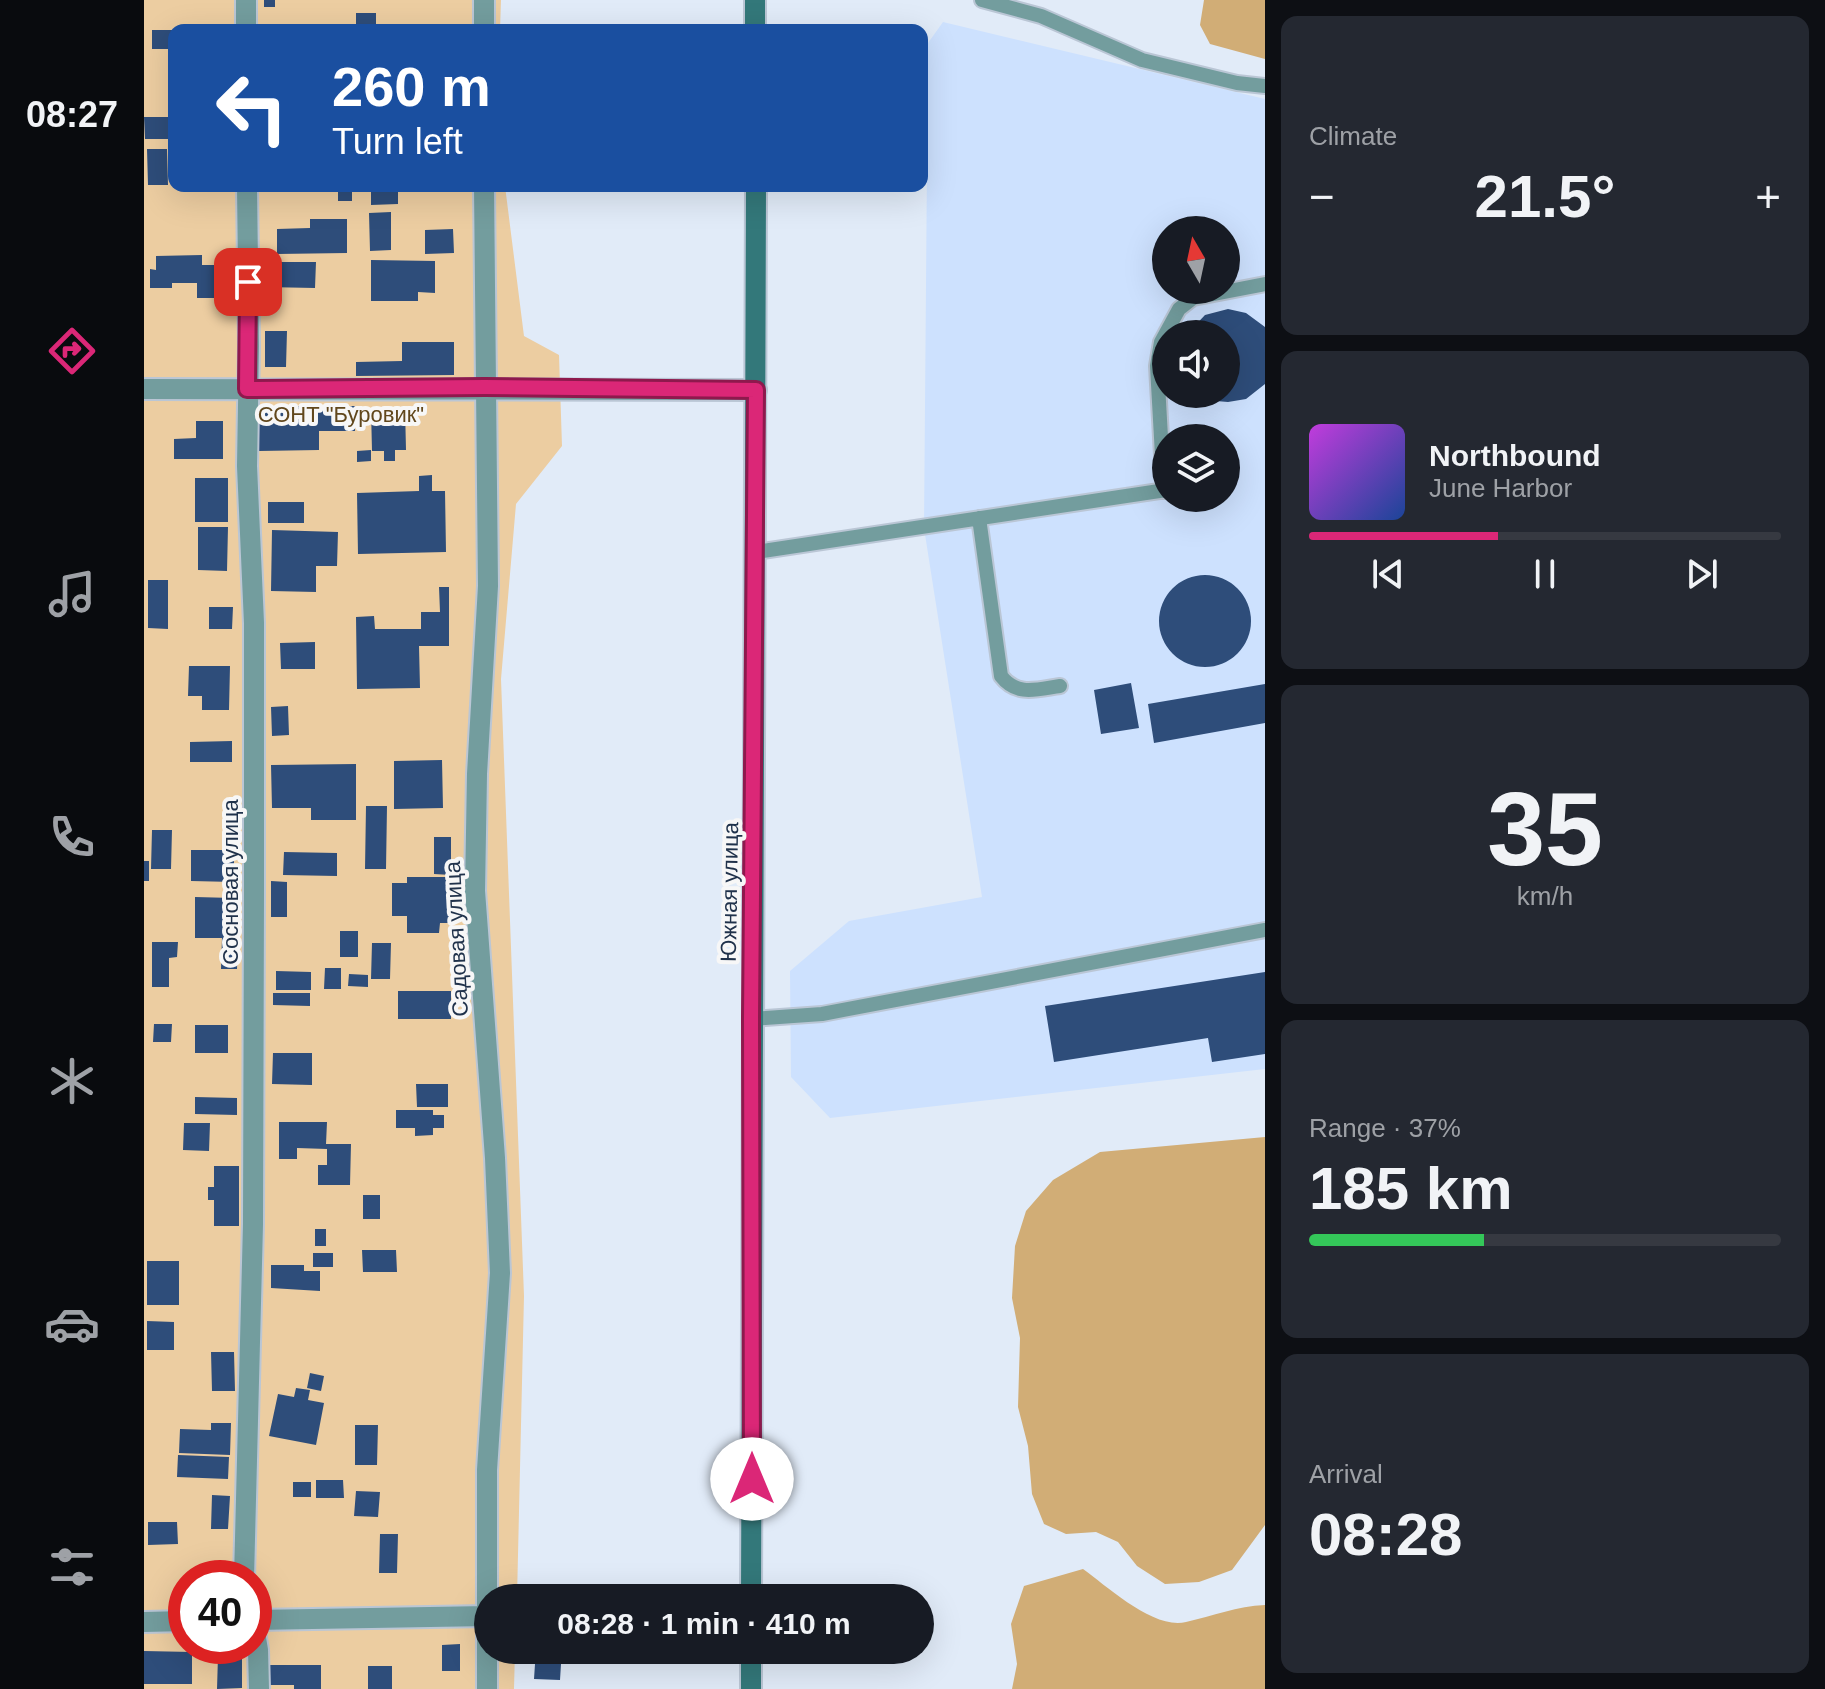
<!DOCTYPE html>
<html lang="en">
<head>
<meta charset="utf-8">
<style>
  body { margin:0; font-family:Helvetica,sans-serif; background:#242831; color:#f1f3f6; height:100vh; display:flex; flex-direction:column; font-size:30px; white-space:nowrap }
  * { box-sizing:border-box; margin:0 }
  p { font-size:26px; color:#9ea1a6 }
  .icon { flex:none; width:44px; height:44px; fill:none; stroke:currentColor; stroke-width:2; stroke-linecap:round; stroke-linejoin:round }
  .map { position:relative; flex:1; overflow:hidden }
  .drawer { display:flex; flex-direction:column; gap:16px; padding:16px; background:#0d0f14; width:560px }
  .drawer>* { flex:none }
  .guide { position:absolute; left:24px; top:24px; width:760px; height:168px; border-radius:16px; box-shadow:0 8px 32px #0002; background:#1a4fa0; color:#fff; overflow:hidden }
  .needle { width:52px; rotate:351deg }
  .buttons { position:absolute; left:1008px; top:216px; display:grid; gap:16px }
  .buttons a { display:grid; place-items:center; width:88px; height:88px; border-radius:50%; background:#171b24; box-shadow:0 8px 32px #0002; font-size:40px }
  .speed { position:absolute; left:24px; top:1560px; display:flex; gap:16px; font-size:40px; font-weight:700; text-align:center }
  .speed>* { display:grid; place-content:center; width:104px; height:104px; border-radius:50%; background:#171b24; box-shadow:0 8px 32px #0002; line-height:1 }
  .speed .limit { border:12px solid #d22; background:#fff; color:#111 }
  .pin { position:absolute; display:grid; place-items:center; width:68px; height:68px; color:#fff; margin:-34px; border-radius:16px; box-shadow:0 4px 12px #0006 }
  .me { position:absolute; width:88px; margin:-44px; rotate:0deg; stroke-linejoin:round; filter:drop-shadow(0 0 6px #0008) }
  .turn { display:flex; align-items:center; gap:28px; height:168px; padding:0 32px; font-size:36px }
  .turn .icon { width:104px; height:104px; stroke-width:2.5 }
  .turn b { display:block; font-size:56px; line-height:68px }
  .big { font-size:60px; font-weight:700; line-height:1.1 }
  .drawer .card { flex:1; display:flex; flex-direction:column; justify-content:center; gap:12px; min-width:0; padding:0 28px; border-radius:16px; background:#242831 }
  .drawer .dial { align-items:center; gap:0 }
  .dial b { font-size:104px; line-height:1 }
  .song { display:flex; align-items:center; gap:24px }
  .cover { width:96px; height:96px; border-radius:12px; background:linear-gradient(135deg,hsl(290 70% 55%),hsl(220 70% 35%)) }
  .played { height:8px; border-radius:4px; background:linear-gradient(90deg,#db2777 40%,#363941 40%) }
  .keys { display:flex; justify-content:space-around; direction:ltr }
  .heat { display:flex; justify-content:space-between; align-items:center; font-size:44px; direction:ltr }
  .charge { height:12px; border-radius:6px; background:linear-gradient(90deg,#34c759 37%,#363941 0) }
  .trip { position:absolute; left:330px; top:1584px; width:460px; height:80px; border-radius:40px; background:#171b24; box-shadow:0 8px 32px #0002; font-weight:700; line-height:80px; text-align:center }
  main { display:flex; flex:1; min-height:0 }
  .dock { display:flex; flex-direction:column; width:144px; justify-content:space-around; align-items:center; background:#090b0e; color:#9ea1a6 }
  .dock .icon { width:56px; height:56px }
  .dock .on { color:#db2777 }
  .dock b { font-size:36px; color:#f1f3f6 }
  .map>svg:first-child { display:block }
  .built { fill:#cde1fe; fill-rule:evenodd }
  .green { fill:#eccda1; fill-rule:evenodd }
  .forest { fill:#d1ad76 }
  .building { fill:#2e4d7a }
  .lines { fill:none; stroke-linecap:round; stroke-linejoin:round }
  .lane-casing { stroke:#bac6d5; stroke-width:18 }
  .street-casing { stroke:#bac6d5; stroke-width:24 }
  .secondary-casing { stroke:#bac6d5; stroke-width:24 }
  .lane { stroke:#739d9e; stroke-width:14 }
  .street { stroke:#739d9e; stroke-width:20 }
  .secondary { stroke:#33787a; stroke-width:20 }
  .route-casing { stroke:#8e194d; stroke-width:20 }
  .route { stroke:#db2777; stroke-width:14 }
  .labels { text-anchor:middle; stroke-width:8; stroke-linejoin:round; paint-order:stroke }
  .park-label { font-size:22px; fill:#61471c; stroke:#f7f7f7 }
  .street-label { font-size:22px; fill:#20324b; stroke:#f7f7f7 }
</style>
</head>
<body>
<main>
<nav class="dock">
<b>08:27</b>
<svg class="icon on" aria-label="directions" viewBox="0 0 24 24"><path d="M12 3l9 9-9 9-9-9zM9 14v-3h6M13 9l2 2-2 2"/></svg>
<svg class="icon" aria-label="music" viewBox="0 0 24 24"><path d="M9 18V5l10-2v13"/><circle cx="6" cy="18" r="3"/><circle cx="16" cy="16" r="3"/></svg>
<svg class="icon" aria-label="phone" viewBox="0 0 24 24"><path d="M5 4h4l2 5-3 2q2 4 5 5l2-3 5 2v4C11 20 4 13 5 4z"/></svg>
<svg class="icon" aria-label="climate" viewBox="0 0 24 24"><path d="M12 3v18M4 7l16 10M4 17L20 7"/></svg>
<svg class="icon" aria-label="car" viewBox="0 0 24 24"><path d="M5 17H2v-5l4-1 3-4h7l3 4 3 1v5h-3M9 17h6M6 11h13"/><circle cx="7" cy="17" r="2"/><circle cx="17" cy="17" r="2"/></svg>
<svg class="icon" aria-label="filters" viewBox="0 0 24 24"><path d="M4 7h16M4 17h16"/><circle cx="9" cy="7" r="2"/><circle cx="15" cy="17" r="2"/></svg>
</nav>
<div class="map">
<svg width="1121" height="1689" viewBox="0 0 1121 1689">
  <rect width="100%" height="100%" fill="#e1ebf8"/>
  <path class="built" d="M799 22 1121 99V1069L686 1118 647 1077 646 971 705 921 838 897 780 528 784 43ZM1022 230H1082V290H1022ZM1022 334H1082V394H1022ZM1022 438H1082V498H1022Z"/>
  <path class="green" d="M0 0H357L356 30H30V186H361L380 336 415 355 418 446 372 504 357 679 380 1296 373 1598H344V1650H371L370 1689H0ZM42 1578H110V1646H42Z"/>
  <path class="forest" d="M1060 0H1121V59L1066 44 1056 25Z
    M1121 1137V1525L1088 1570 1055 1582 1021 1584 993 1566 974 1542 952 1532 922 1534 900 1524 888 1494 884 1446 874 1407 876 1338 868 1298 871 1246 882 1211 909 1180 956 1152Z
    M939 1569C964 1587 1010 1630 1042 1622 1069 1616 1093 1606 1121 1605V1689H868L873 1664 867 1624 880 1586Z"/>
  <path class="building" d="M120 0H131V7H120Z
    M212 13H232V30H212Z
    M8 30H30V49H8Z
    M0 117H27V139H1Z
    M3 149H23L24 185H4Z
    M194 186H208V201H194Z
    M227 186H254V204L227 205Z
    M247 212V250L226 251 225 213Z
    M166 219H203V253L133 254V229L166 228Z
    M309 229 310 253 281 254V230Z
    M58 255V265H78V298H53V283H28V288H6V269L12 270V256Z
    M227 260 291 261V293L274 292V301H227Z
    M121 262H172L171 288 121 287Z
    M1084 309 1102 313 1121 327V384L1102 399 1084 402 1072 401 1058 394H1082V334H1043L1061 315Z
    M121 331H143L142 367H121Z
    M258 342H310V375L212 376V362L258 361Z
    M115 406H211V431H175V450L115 451Z
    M261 408 262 450H251V461H240V451H228L227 409Z
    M52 421H79V459H30V439L52 438Z
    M227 450V461L213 462V451Z
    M288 475V491H301L302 552 214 554 213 493 275 491V476Z
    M51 478H84V522H51Z
    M124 502H160V523H124Z
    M54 527H84L83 571 54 570Z
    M128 530 194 532 193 566H172V592L127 591Z
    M1015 621a46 46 0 1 1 92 0a46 46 0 1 1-92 0Z
    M4 580H24V629L4 628Z
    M295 587H305V646H275L276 688 213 689 212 617 230 616 231 629H277V612H296Z
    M65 607H89L88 629H65Z
    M171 642V669H137L136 643Z
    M45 666H86L85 710H58V696H44Z
    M987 683 995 728 957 734 950 690Z
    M1121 684V723L1010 743 1004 704Z
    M144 706 145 735 128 736 127 707Z
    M88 741V762H46V742Z
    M298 760 299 808 250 809V761Z
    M212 764V820H167V808H128L127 765Z
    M222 806H243L242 869H221Z
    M8 830H28L27 869H7Z
    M290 837H307V875L290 874Z
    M47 850H90V882L47 881Z
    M140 852 193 853V876L139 875Z
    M0 861H5V881H0Z
    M263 877H307V923H296L295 933H263V916H248V883H263Z
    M127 881 143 882V917H127Z
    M51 897 89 898 88 934H94L93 969H77L78 938H51Z
    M196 931H214V957H196Z
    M8 942H34L33 957 25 958V987H8Z
    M228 943H247L246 979H227Z
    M181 968H197V989H180Z
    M132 971 167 972V990H132Z
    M1121 972V1054L1068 1062 1064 1038 910 1062 901 1006Z
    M205 974 224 975V987L204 986Z
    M254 991H307V1019H254Z
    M129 993H166V1006L129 1005Z
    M10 1024H28L27 1042H9Z
    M51 1025H84V1053H51Z
    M129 1053H168V1085L128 1084Z
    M272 1084H304V1107H273Z
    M51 1097 93 1098V1115L51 1114Z
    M252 1110H289V1115H300V1128H289V1135L271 1136V1128H252Z
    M135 1122H183L182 1144H207L206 1185H174V1165H183V1149L153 1148V1159H135Z
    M40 1123H66L65 1151 39 1150Z
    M70 1166H95V1226H70V1200H64V1187H70Z
    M219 1195H236V1219H219Z
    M171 1229H182V1246H171Z
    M218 1250H252L253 1272H219Z
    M169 1253H189V1267H169Z
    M3 1261H35V1305H3Z
    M127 1265H160V1271H176V1291L127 1288Z
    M3 1321 30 1322V1350H3Z
    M67 1352H90L91 1391H68Z
    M166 1373 180 1376 177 1391 163 1388Z
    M152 1388 166 1390 164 1400 180 1403 172 1445 125 1436 134 1394 150 1397Z
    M67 1423H87L86 1455 35 1453 36 1429 67 1430Z
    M211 1425H234L233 1465H211Z
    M34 1455 85 1457 84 1479 33 1477Z
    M172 1480H199L200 1498H172Z
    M149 1482H167V1497H149Z
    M212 1491 236 1492 234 1517 210 1516Z
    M68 1495 86 1496 84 1529H67Z
    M4 1522H33L34 1544 4 1545Z
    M236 1534H254L253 1573H235Z
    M316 1644V1671H298V1645Z
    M0 1651 48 1652V1684H0Z
    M74 1656H98V1688L73 1689Z
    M391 1664H417L416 1680 390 1679Z
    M123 1665H177V1689H150V1685H123Z
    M224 1666H248V1689H224Z"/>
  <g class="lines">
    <g class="lane-casing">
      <path id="lane" d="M838 0 897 16 998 60 1093 83 1121 86
        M1082 482 1084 481
        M1020 491 1013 366 1017 342 1035 309 1049 298 1121 284
        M835 518 857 676C873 697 894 689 916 686
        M612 552 1022 490
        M607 1019 678 1014 1121 930"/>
    </g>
    <g class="street-casing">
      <path id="street" d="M102 30V0
        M340 30V0
        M340 186 344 586 333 774 331 891 351 1158 356 1273 343 1470V1689
        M0 389 612 390
        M100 1578 109 1224 110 894V623L103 466 105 346 103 186
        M110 1620 344 1616
        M0 1622 42 1621
        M110 1627 114 1650 115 1689"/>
    </g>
    <g class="secondary-casing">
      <path id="secondary" d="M611 0V30
        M607 1598 612 186
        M607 1650V1689"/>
    </g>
    <use href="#lane" class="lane"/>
    <use href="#street" class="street"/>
    <use href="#secondary" class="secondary"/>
  </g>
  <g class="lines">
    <g class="route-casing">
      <path id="route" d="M104 282 103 389 341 387 612 390 607 1019 608 1479"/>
    </g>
    <use href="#route" class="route"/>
  </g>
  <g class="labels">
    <g class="park-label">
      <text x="197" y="422">СОНТ "Буровик"</text>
    </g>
    <g class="street-label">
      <text transform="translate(86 882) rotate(-90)" y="8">Сосновая улица</text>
      <text transform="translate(585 892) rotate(-89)" y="8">Южная улица</text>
      <text transform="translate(312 939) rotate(-93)" y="8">Садовая улица</text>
    </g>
  </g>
</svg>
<div class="buttons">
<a><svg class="needle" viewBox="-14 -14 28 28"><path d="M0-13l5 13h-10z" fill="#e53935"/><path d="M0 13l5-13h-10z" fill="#9ea1a6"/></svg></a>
<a><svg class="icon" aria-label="sound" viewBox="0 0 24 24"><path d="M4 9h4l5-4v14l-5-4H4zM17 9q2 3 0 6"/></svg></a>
<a><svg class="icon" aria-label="layers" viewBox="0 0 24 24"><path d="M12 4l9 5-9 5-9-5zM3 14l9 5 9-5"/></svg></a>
</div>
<div class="speed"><div class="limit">40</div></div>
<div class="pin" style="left:104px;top:282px;background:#d93025"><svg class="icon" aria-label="arrive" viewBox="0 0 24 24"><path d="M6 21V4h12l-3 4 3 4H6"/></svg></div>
<svg class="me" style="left:608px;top:1479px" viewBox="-20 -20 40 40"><circle r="19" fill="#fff"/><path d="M0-13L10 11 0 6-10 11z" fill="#db2777"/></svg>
<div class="trip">08:28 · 1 min · 410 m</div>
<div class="guide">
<div class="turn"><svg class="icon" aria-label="left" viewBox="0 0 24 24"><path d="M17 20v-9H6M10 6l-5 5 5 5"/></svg><div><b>260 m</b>Turn left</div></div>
</div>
</div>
<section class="drawer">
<div class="card"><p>Climate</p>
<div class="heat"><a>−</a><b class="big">21.5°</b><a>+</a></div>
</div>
<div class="card">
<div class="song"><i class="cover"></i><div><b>Northbound</b><p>June Harbor</p></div></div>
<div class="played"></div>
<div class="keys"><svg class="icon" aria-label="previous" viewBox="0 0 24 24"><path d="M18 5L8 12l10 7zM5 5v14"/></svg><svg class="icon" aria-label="pause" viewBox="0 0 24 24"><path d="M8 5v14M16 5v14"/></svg><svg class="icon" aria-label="next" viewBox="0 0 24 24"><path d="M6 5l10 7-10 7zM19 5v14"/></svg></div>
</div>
<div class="card dial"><b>35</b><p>km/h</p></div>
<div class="card"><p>Range · 37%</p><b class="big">185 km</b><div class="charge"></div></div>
<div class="card"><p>Arrival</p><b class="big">08:28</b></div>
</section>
</main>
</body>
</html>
